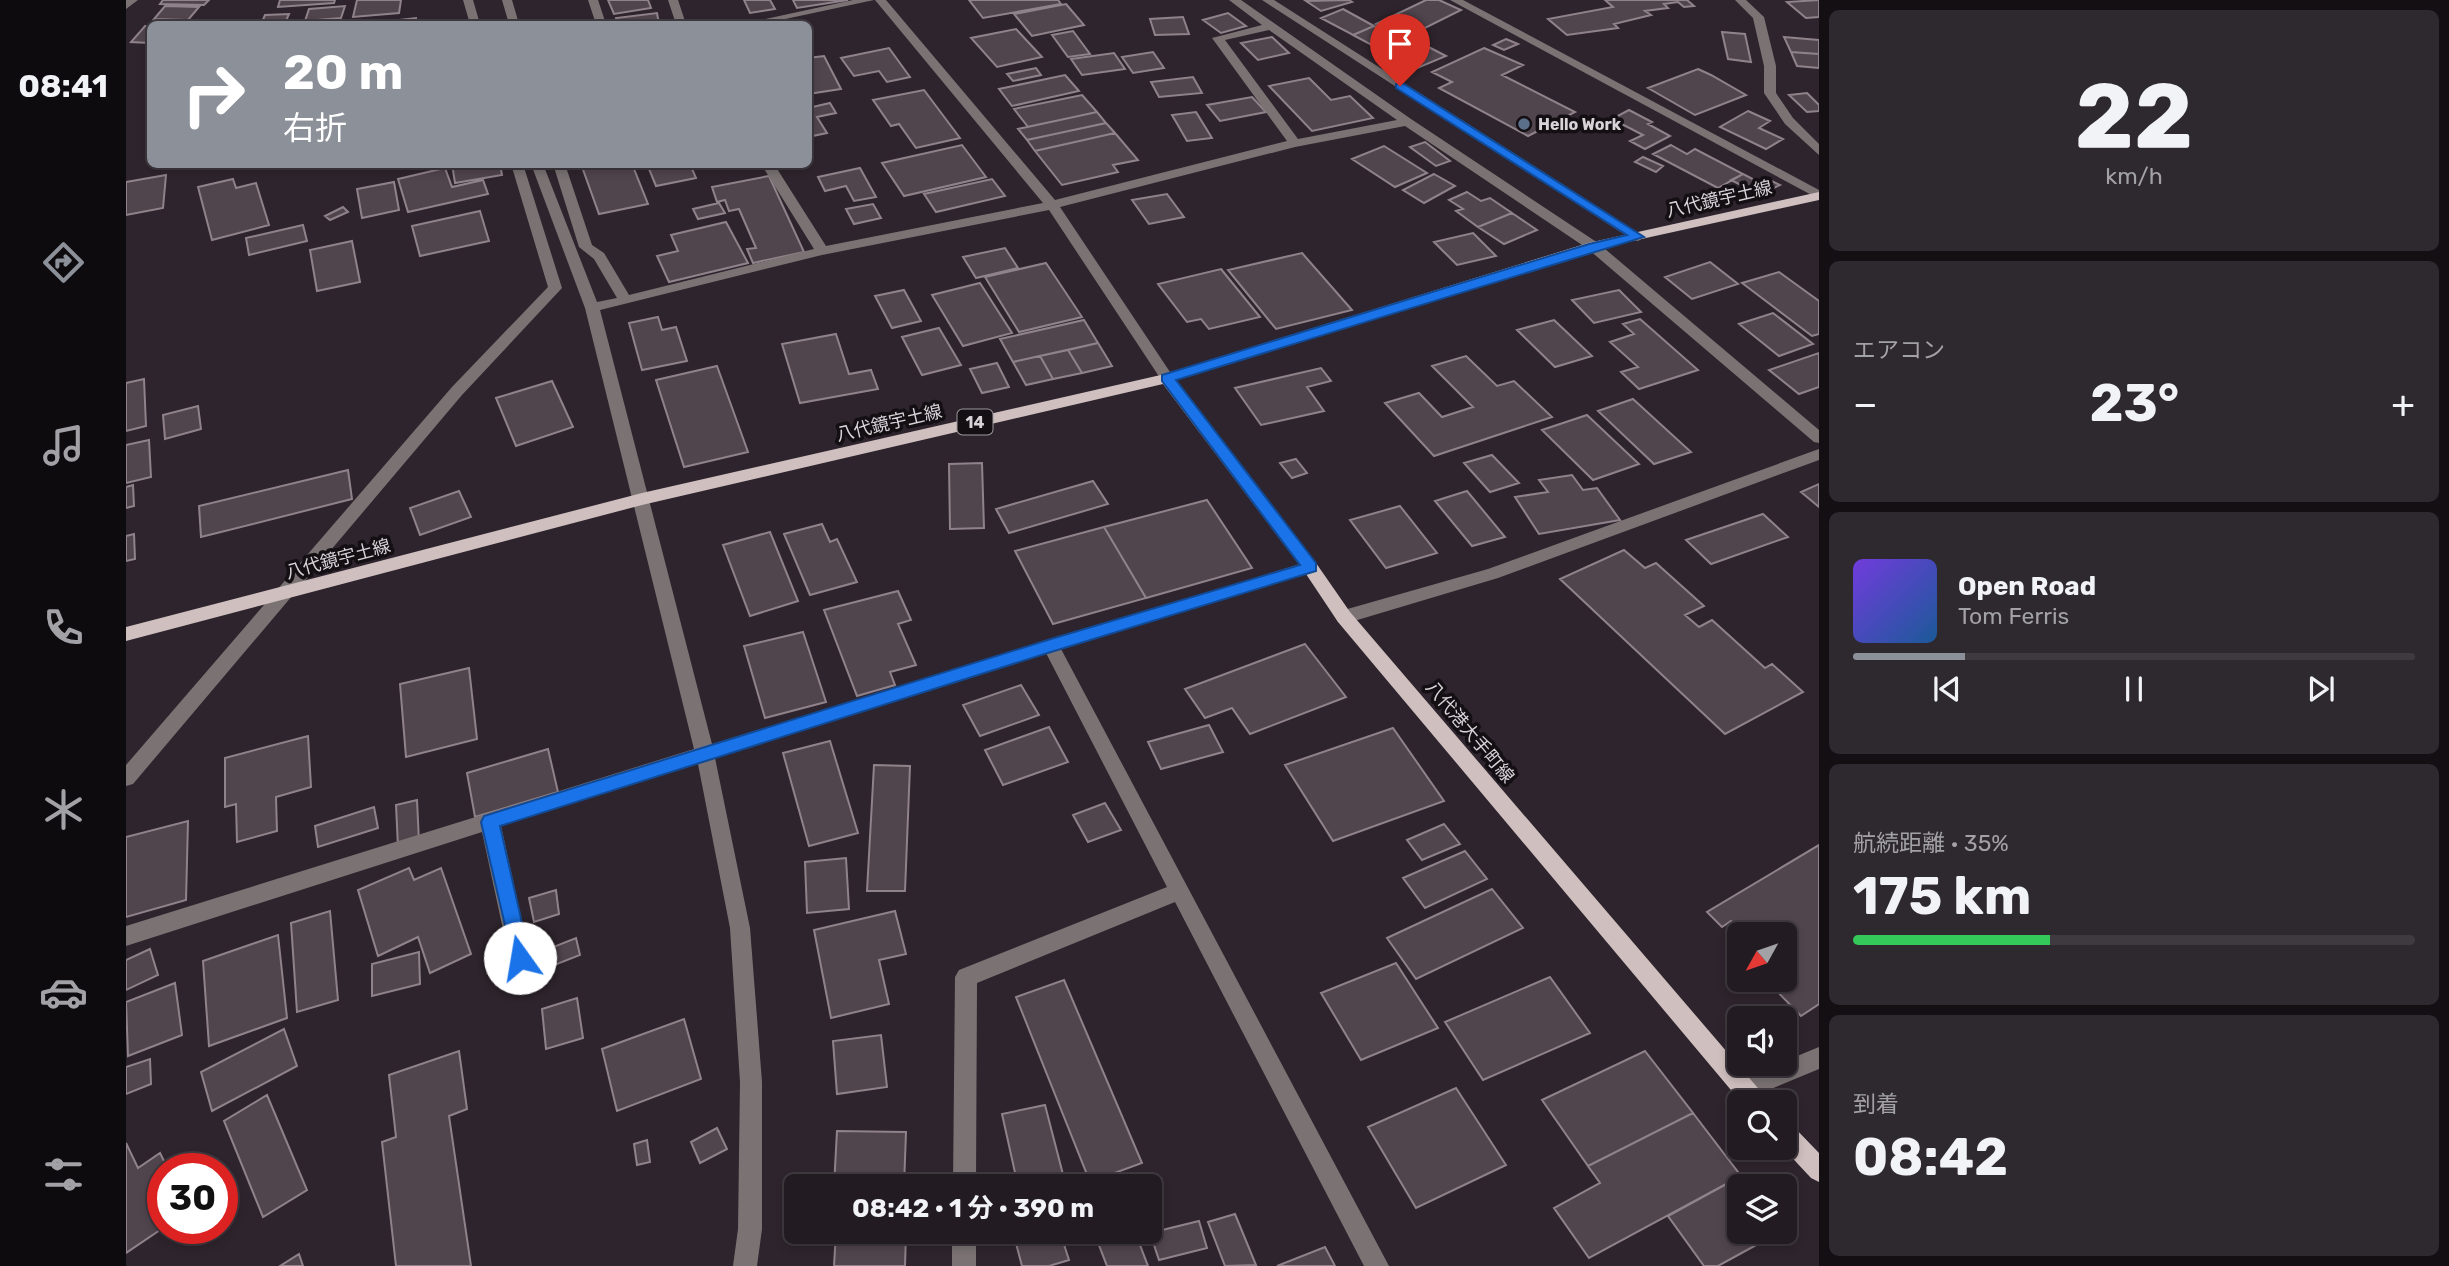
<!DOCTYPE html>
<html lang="ja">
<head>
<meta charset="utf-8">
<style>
  body { margin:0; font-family:Rubik,"Noto Sans JP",sans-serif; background:#2e282f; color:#f1f3f6; height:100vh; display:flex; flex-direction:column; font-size:26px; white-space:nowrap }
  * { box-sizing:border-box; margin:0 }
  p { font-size:23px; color:#a2a1a5 }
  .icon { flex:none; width:38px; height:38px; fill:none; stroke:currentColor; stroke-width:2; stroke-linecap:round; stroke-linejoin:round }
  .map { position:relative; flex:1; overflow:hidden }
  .panel { display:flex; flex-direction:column; gap:10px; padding:10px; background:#130f13; width:630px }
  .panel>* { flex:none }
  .top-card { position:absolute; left:21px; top:21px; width:665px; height:147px; border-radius:10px; box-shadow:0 4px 10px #0003,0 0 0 2px #3f3940; background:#8c9099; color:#fff; overflow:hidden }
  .needle { width:46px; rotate:230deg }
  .controls { position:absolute; left:1601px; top:922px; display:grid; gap:14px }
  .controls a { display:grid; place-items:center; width:70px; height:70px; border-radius:10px; background:#221b22; box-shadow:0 4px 10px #0003,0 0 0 2px #3f3940; font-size:35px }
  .speed { position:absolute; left:21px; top:1153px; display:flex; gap:14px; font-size:35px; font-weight:700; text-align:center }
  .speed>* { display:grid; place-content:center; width:91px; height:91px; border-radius:50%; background:#221b22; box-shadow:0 4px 10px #0003,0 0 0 2px #3f3940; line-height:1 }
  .speed .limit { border:10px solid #d22; background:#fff; color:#111 }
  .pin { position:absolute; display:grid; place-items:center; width:60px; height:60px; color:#fff; margin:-72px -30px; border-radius:50% 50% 50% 0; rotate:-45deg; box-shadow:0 0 7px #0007 }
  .pin .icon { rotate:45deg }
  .me { position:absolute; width:77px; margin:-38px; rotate:347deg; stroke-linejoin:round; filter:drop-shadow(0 0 5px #0008) }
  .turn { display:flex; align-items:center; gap:24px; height:147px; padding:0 21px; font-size:32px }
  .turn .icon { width:91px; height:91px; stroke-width:2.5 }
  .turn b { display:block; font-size:49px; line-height:60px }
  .big { font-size:52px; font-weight:700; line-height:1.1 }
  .panel .tile { flex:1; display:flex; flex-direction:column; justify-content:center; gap:10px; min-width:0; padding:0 24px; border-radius:10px; background:#2e282f }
  .panel .dial { align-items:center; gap:0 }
  .dial b { font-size:91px; line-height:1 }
  .song { display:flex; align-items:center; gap:21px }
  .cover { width:84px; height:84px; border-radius:10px; background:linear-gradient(135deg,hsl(260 70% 55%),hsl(210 70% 35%)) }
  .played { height:7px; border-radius:4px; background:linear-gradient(90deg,#8c9099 20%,#3f3940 20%) }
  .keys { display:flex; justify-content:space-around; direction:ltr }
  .heat { display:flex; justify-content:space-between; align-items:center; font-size:38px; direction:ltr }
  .charge { height:10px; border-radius:5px; background:linear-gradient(90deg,#34c759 35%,#3f3940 0) }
  .trip { position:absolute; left:658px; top:1174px; width:378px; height:70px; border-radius:10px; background:#221b22; box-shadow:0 4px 10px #0003,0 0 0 2px #3f3940; font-weight:700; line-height:70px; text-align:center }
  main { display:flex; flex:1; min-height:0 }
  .dock { display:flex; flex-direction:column; width:126px; justify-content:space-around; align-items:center; background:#0e0b0e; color:#a2a1a5 }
  .dock .icon { width:49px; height:49px }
  .dock .on { color:#8c9099 }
  .dock b { font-size:32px; color:#f1f3f6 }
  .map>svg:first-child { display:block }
  .building { fill:#51454d; stroke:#90828a; stroke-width:2 }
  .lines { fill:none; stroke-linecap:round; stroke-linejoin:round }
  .minor { fill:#7b7373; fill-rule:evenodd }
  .major { fill:#cfbfbf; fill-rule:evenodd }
  .route { fill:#1a73e8; stroke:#114b97; stroke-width:2 }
  .service-dot { fill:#5c6f8a; stroke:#130f13; stroke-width:2.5 }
  .labels { text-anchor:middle; stroke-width:7; stroke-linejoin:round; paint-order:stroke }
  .far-poi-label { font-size:16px; font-weight:bold; fill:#d9d3d8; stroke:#130f13; text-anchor:start }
  .shield { fill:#130f13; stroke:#9e989d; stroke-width:2 }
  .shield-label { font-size:16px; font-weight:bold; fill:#d9d3d8 }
  .street-label { font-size:18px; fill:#d9d3d8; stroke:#130f13 }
</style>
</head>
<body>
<main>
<nav class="dock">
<b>08:41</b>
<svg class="icon on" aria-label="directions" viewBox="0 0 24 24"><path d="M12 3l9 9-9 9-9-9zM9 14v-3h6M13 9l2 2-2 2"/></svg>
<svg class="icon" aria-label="music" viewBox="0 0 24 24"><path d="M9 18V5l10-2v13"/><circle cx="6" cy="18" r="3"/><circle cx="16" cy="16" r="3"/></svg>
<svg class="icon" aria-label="phone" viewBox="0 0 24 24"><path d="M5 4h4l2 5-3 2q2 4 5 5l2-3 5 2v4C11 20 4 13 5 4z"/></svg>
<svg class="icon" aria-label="climate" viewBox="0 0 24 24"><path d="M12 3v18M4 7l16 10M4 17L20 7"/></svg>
<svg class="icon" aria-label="car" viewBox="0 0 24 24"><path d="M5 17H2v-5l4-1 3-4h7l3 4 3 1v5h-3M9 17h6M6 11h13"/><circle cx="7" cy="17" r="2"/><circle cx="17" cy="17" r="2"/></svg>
<svg class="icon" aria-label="filters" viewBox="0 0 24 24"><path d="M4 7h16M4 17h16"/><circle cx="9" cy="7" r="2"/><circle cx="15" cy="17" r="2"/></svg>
</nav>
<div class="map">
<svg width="1693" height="1266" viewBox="0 0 1693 1266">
  <rect width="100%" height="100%" fill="#2e242d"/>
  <path class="building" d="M37 0H83L78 5 34 4Z
    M154 0H209L208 3 152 7Z
    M231 0H275L273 13 227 17Z
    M482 0H522L525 8 488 14Z
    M618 0H644L649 9 624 13Z
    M667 0H722L671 8Z
    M843 0H932L935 4 857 18Z
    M1223 0 1226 2 1195 11 1180 1Z
    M1300 0H1313L1335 10 1279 38 1250 24Z
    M1479 0H1561L1568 6 1558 7 1552 2 1538 4 1542 8 1519 11 1525 15 1488 24 1492 28 1441 35 1422 19 1487 7Z
    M1693 0V17L1680 18 1661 2Z
    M940 4 958 25 906 36 888 14Z
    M39 6 73 7 62 20 28 19Z
    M219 6 215 18 179 21 183 9Z
    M1217 9 1248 26 1227 35 1195 18Z
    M531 13 533 24H491L490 18Z
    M1102 13 1120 26 1095 33 1077 20Z
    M163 14 159 23 135 24 139 15Z
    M1057 17 1063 34 1029 35 1024 19Z
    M290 18V24H256V22Z
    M19 26 24 27V43L5 42Z
    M1248 26 1278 43 1257 51 1227 35Z
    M890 29 916 57 871 67 845 38Z
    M947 31 964 54 942 57 926 35Z
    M1596 32 1619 34 1625 62 1602 59Z
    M1146 37 1163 53 1132 60 1115 43Z
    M1658 37 1693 40V54L1665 52Z
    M1287 39 1320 56 1289 69 1257 51Z
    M1380 39 1392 44 1378 50 1367 45Z
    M763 48 784 77 761 82 753 71 728 76 715 58Z
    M1358 48 1397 65 1376 75 1449 112 1402 136 1313 88 1326 82 1306 72Z
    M1027 52 1038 68 1007 73 996 57Z
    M1665 52 1693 54V68L1671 66Z
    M988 53 999 69 956 75 945 59Z
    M698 56 715 89 682 94V58Z
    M910 68 915 75 887 81 881 74Z
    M1572 69 1585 75 1620 95 1569 115 1522 88Z
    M939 75 953 91 886 106 873 89Z
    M1067 77 1076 93 1033 97 1025 82Z
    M1183 78 1205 100 1224 96 1247 118 1186 131 1143 86Z
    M798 90 834 138 790 148 773 124 765 126 747 100Z
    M1681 93 1693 105V111L1681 112 1663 95Z
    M956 95 971 112 902 127 888 109Z
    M1126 97 1140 112 1094 121 1081 105Z
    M704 103 710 113 691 117 701 133 682 137V108Z
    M1503 110 1526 122 1522 124 1544 136 1519 149 1504 141 1517 135 1486 119Z
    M1622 111 1644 121 1633 128 1657 139 1640 149 1594 127Z
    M971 112 980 123 901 140 892 129Z
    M1070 112 1086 138 1061 141 1046 115Z
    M980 123 989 133 909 151 901 140Z
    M989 133 1012 160 987 165 992 172 936 185 909 151Z
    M1299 142 1324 161 1310 166 1284 147Z
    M836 145 860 177 778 196 756 163Z
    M1545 145 1561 154 1569 149 1617 174 1592 188 1527 154Z
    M1258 146 1301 173 1269 187 1226 159Z
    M1517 157 1537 166 1530 172 1509 162Z
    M326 164H374L376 175 329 183Z
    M455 164H506L522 204 473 214Z
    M521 164H564L570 178 530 186Z
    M319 168 326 187 357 180 362 194 282 212 272 179Z
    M734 168 750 197 728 201 720 186 699 191 692 177Z
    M1308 174 1329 186 1298 203 1277 190Z
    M1617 174 1636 184 1644 180 1654 185 1634 195 1605 180Z
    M40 175 37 208 0 215V182Z
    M643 176 678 252 627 263 621 249 630 248 613 209 603 211 599 200 591 202 586 187Z
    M107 179 110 188 130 183 143 225 86 240 72 187Z
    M866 179 879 196 810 212 798 194Z
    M268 182 273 210 236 218 231 189Z
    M1341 192 1355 201 1364 198 1386 213 1352 227 1330 211 1337 209 1323 200Z
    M1041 194 1058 217 1023 224 1006 200Z
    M593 203 599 213 572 219 567 209Z
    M747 204 755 218 728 224 720 209Z
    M217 207 222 212 204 220 199 216Z
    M354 211 363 241 294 256 286 226Z
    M1386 213 1411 230 1378 244 1352 227Z
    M600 222 622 263 543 282 531 256 552 251 545 235Z
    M177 225 181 241 123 255 120 238Z
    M1347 233 1370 256 1331 265 1308 242Z
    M226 241 234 282 191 291 184 250Z
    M879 248 892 268 850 278 837 257Z
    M1176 253 1226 310 1150 329 1102 270Z
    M1584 262 1612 284 1566 299 1539 277Z
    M920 263 956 317 893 332 859 277Z
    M1095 269 1134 317 1083 329 1075 319 1061 322 1032 284Z
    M1653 272 1693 301V334L1686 336 1616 283Z
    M854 283 886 333 837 346 806 295Z
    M778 290 795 321 766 328 749 296Z
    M1493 290 1515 312 1468 323 1446 300Z
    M1647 313 1687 344 1653 356 1613 324Z
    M532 317 536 330 550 327 561 361 516 370 503 323Z
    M1514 319 1572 370 1513 389 1495 372 1512 367 1484 342 1508 334 1497 324Z
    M958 320 972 343 887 362 874 339Z
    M1428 320 1466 356 1429 367 1391 330Z
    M813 328 835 365 796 375 776 337Z
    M710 334 723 374 745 370 752 389 674 403 656 344Z
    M972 343 986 366 956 373 942 350Z
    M942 350 956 373 927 379 914 356Z
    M1693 353V387L1673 394 1643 370Z
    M914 356 927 379 900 385 887 362Z
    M1340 356 1371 386 1388 381 1426 417 1308 456 1259 403 1293 393 1316 417 1347 407 1306 366Z
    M871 363 883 387 856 393 844 369Z
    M591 366 622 452 558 467 530 380Z
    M1195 368 1205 381 1181 387 1198 411 1135 425 1109 388Z
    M18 379 20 426 0 431V383Z
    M426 381 447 427 390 446 370 398Z
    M1507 399 1565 452 1528 464 1472 411Z
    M72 406 75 429 39 439 37 415Z
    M1461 415 1513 464 1467 480 1416 430Z
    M23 440 25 477 0 483V445Z
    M1366 455 1393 483 1364 492 1338 463Z
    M1170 459 1181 473 1166 478 1154 463Z
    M856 463 858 528 824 529 823 464Z
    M222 470 226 499 75 537 73 506Z
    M1446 475 1457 490 1471 488 1494 520 1413 534 1389 497 1422 492 1413 480Z
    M967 481 982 504 883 533 870 509Z
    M1693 484V507L1675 492Z
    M7 485 8 506 0 508V487Z
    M333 491 345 517 294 535 284 508Z
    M1341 491 1379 537 1346 546 1309 501Z
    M1081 500 1126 568 1020 598 978 527Z
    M1274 506 1311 553 1260 568 1224 520Z
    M1637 514 1662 537 1585 564 1560 540Z
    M696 524 704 542 711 539 731 582 684 595 658 534Z
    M978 527 1020 598 927 624 889 551Z
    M644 532 672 601 624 616 597 545Z
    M8 534 9 559 0 561V536Z
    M1498 550 1519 568 1530 563 1578 606 1559 615 1573 627 1586 620 1639 668 1646 664 1677 692 1599 734 1434 579Z
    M772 591 785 620 772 624 790 665 764 672 769 685 731 696 698 610Z
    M677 632 700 702 639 718 618 646Z
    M1179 644 1220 697 1124 734 1106 708 1079 718 1059 689Z
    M343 668 351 739 280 757 274 684Z
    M895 685 913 715 854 736 837 705Z
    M1083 725 1097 752 1035 769 1022 742Z
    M923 727 942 762 877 785 859 750Z
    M1267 728 1318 801 1207 841 1159 765Z
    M182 736 185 787 150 797 151 831 111 842 110 804 99 807V758Z
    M704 741 732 833 683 846 657 753Z
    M422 749 432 792 349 817 341 773Z
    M748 765 784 766 779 891H741Z
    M291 800 293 842 272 847 270 805Z
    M979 803 995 830 962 842 947 815Z
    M248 807 252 828 192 847 189 826Z
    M62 821 60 900 0 917V837Z
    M1318 824 1334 844 1296 860 1281 840Z
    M1693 845V1004L1675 1016 1640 980H1659V934H1618L1605 921 1596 927 1581 912Z
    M1339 851 1361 879 1299 908 1277 878Z
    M720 858 723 909 681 913 679 862Z
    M283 868 288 880 315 868 345 954 304 973 292 937 252 956 232 890Z
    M1366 889 1397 928 1290 979 1261 938Z
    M430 890 433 914 408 922 403 898Z
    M204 911 212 1000 171 1012 165 923Z
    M769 911 780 954 753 960 763 1004 705 1018 688 930Z
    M152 935 161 1018 83 1046 77 961Z
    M450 938 454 955 421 968 417 951Z
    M24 949 32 975 0 990V960Z
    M293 952 294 984 246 996V964Z
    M1270 963 1312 1028 1235 1060 1195 993Z
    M1424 977 1464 1033 1357 1080 1319 1022Z
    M938 980 1016 1163 964 1182 890 997Z
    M49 983 56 1035 2 1056 0 1002Z
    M451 998 457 1038 420 1049 416 1009Z
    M558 1019 575 1079 491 1111 476 1049Z
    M158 1029 171 1066 86 1111 75 1072Z
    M755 1035 761 1087 711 1094 707 1041Z
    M333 1051 341 1109 323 1116 345 1266H270L256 1142 270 1137 263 1075Z
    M1519 1051 1567 1113 1462 1166 1416 1100Z
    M24 1059 25 1084 0 1094V1067Z
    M1330 1088 1380 1165 1290 1208 1242 1127Z
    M141 1095 181 1190 137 1217 98 1121Z
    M919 1105 940 1186H892L876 1114Z
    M1567 1113 1615 1176 1463 1258 1428 1208 1474 1183 1462 1166Z
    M591 1128 601 1149 574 1163 565 1142Z
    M711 1131 780 1132 778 1186H708Z
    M521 1140 524 1162 511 1165 508 1144Z
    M0 1143 12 1168 34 1153 42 1169H37V1228L0 1253Z
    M1615 1176 1623 1186H1614V1232H1654L1592 1266H1578L1542 1216Z
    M1109 1214 1130 1265 1099 1266 1082 1222Z
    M1073 1221 1081 1248 1033 1260 1024 1233Z
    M710 1232H780L779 1266H708Z
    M887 1232H934L943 1260 923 1266H896Z
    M994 1232H1009L1022 1266H981L971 1240Z
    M1199 1247 1209 1266H1151Z
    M173 1254 177 1266H154Z"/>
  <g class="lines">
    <path class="minor" d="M0 0H12L0 9Z
      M337 0H347L354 24H344Z
      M376 0H386L393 24H383Z
      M462 0H472L480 24H470Z
      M542 0H552L560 24H550Z
      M727 0H748L636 24H616Z
      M749 0H760L929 200 1161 141 1086 38 1136 25 1103 0H1115L1285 119 1472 243 1693 430V443L1688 442 1462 249 1279 126 1169 147 934 207 1048 378 1041 383 1036 381 923 210 696 255 474 310 586 744 1184 561 1190 563 1192 567 1190 571 935 649 1263 1266H1238L1049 902 851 983 850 1186H827L829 977 833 970 1041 887 920 653 589 758 624 928 636 1082V1229L631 1266H607L612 1229 614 1082 604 928 572 764 375 826 404 958 390 987 383 990 376 987 372 980 383 957 356 832 0 946V926L568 749 459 308 405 164H417L471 302 491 298 468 259 453 247 427 164H439L466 245 478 253 503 295 688 249 635 164H648L700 246 917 203ZM1143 30 1271 120 1172 139 1099 40Z
      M1136 0H1148L1519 237 1512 241 1507 240Z
      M1324 0H1337L1693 190V199Z
      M1609 0H1620L1638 17 1650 66V93L1667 118 1693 144V155L1659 124 1638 93V66L1627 18Z
      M385 164H397L436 288 336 395 7 784 0 786V765L326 387 422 287Z
      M1693 449V460L1372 578 1218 624 1212 622 1209 617 1212 612 1218 610 1362 569Z
      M1693 1047V1069L1616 1101 1608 1098 1605 1090 1608 1082 1652 1064H1659V1061Z
      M826 1232H850V1266H826Z"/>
    <path class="major" d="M1693 192V200L1470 249 1050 380 1190 563 1224 612 1637 1094 1640 1102H1615L1212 622 1178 571 1037 384 516 505 0 641V627L516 493 1039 374 1462 243Z
      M1659 1123 1667 1126 1693 1153V1182L1685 1178 1657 1148H1659Z"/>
  </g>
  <path class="route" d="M1270 84H1278L1518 237 1050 380 1190 563V571L925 652 374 826 404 958 401 964 394 967 388 964 355 822 358 816 925 639 1174 565 1036 381V375L1463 244 1501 235 1270 88Z"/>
  <circle class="service-dot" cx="1398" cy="124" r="7"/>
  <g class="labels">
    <g class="far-poi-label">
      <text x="1412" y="130">Hello Work</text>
    </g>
    <rect class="shield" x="831.5" y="409.5" width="35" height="25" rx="5"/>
    <g class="shield-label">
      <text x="849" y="428">14</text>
    </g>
    <g class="street-label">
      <text transform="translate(1593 199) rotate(-13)" y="6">八代鏡宇土線</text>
      <text transform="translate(763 423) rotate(-13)" y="6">八代鏡宇土線</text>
      <text transform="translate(212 559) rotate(-15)" y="6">八代鏡宇土線</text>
      <text transform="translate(1344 732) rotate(50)" y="6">八代港大手町線</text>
    </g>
  </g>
</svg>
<div class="controls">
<a><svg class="needle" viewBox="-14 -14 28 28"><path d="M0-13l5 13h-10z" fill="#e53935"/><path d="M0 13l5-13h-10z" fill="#a2a1a5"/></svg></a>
<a><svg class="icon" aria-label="sound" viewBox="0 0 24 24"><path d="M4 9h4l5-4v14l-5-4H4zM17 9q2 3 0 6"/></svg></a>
<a><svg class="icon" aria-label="search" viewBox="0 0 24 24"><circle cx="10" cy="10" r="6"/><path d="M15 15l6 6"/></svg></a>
<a><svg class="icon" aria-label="layers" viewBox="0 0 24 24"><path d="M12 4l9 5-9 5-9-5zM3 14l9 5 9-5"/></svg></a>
</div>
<div class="speed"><div class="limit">30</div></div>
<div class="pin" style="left:1274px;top:86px;background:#d93025"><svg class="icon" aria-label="arrive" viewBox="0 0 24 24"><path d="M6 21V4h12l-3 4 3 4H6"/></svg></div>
<svg class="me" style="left:394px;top:958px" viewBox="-20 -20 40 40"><circle r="19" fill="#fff"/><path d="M0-13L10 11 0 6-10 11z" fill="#1a73e8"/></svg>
<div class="trip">08:42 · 1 分 · 390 m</div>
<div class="top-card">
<div class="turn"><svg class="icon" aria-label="right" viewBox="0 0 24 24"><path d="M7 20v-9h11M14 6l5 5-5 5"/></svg><div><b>20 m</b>右折</div></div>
</div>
</div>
<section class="panel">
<div class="tile dial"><b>22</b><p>km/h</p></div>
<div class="tile"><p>エアコン</p>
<div class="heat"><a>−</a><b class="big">23°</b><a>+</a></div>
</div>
<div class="tile">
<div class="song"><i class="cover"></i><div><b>Open Road</b><p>Tom Ferris</p></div></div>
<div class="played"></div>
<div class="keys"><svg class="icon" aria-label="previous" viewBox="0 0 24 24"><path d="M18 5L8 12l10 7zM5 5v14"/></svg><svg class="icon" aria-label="pause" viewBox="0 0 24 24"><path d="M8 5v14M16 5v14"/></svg><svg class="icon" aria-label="next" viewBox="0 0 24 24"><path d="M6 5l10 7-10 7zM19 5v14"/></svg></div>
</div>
<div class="tile"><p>航続距離 · 35%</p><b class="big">175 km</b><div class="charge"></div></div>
<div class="tile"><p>到着</p><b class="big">08:42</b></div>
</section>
</main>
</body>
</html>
